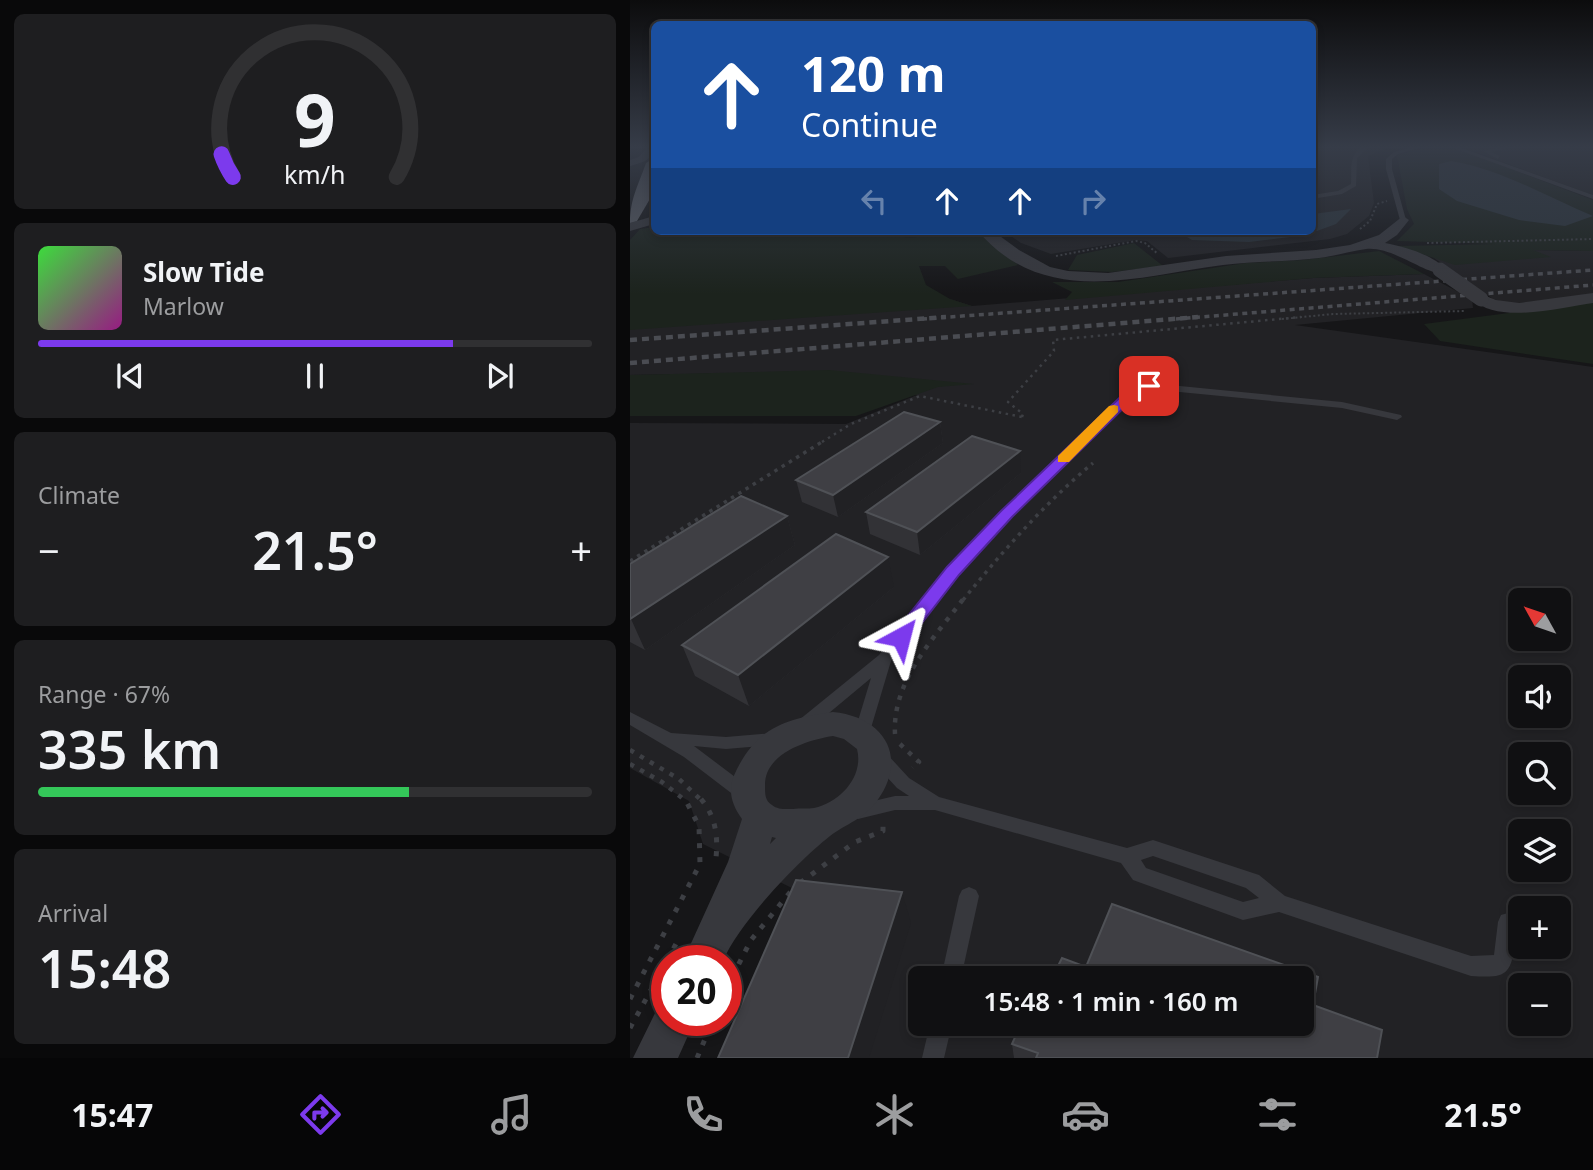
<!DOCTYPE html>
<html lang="en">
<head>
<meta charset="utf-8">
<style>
  body { margin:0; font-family:"Noto Sans",sans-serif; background:#1e1e20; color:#f1f3f6; height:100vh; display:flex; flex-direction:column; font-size:26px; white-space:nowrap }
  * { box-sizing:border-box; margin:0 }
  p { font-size:23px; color:#9c9d9f }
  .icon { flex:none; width:38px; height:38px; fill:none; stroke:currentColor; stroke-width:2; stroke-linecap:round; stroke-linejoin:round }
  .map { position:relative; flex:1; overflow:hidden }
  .drawer { display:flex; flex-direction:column; gap:14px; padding:14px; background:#09090a; width:630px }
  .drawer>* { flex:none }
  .banner { position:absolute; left:21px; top:21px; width:665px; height:214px; border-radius:10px; box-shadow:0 4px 10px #0003,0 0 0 2px #303032; background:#1a4fa0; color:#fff; overflow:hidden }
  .needle { width:46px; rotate:310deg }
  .controls { position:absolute; left:878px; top:588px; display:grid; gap:14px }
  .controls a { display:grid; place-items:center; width:63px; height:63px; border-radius:10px; background:#101012; box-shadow:0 4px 10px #0003,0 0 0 2px #303032; font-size:35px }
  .speed { position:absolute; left:21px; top:945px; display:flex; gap:14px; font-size:35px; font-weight:700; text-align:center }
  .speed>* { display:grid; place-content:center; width:91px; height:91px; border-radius:50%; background:#101012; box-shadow:0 4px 10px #0003,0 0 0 2px #303032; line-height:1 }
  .speed .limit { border:10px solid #d22; background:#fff; color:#111 }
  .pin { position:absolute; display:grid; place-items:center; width:60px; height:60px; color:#fff; margin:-30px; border-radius:14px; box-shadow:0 4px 10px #0006 }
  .me { position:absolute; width:77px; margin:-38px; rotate:38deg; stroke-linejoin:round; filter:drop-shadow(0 0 5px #0008) }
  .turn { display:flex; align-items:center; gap:24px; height:147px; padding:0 35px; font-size:32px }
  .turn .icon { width:91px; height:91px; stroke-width:2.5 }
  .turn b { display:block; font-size:49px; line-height:60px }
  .lanes { display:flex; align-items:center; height:66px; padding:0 35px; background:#0003; justify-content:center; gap:35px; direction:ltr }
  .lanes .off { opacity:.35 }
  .big { font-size:52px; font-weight:600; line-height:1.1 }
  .drawer .card { flex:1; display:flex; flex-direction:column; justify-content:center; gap:10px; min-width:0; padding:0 24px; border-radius:10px; background:#1e1e20 }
  .drawer .dial { align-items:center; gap:0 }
  .dial svg { height:182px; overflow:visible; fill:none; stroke:#303032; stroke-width:7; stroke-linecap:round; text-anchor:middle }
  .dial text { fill:#f1f3f6; stroke:none }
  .song { display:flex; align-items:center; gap:21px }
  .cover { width:84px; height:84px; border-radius:10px; background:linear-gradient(135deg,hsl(120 70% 55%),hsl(310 70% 35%)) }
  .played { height:7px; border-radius:4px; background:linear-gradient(90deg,#7c3aed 75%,#303032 75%) }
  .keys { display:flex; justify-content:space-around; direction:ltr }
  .heat { display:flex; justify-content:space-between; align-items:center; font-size:38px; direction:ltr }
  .charge { height:10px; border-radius:5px; background:linear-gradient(90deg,#34c759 67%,#303032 0) }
  .trip { position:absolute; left:278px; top:966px; width:406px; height:70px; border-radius:10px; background:#101012; box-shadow:0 4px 10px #0003,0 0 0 2px #303032; font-weight:600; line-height:70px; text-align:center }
  .tabs { display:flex; height:112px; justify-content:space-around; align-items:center; background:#060607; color:#9c9d9f }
  .tabs .icon { width:49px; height:49px }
  .tabs .on { color:#7c3aed }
  .tabs b { font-size:32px; color:#f1f3f6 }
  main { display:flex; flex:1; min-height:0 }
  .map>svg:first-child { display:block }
  .built { fill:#222225; fill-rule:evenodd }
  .green { fill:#1c231d }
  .water { fill:#2c353c }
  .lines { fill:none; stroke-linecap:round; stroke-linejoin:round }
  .path-far4 { stroke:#3d3f44; stroke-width:2; stroke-dasharray:2 2.5; stroke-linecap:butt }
  .path-far3 { stroke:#3d3f44; stroke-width:2.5; stroke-dasharray:2.5 4.5; stroke-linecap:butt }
  .path-far2 { stroke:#3d3f44; stroke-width:3.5; stroke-dasharray:3.5 5; stroke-linecap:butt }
  .path-far1 { stroke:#3d3f44; stroke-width:4.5; stroke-dasharray:4.5 7; stroke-linecap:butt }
  .path { stroke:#3d3f44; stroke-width:5; stroke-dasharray:5 9; stroke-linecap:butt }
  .service { fill:#37383d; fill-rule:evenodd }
  .minor { fill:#37383d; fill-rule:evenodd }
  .trunk { fill:#5b5e65; fill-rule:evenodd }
  .rail-far1 { stroke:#4a4c52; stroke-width:3.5; stroke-dasharray:5 4.5; stroke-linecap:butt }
  .rail { stroke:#4a4c52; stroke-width:4.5; stroke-dasharray:7 5; stroke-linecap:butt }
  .minor-bridge { stroke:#37383d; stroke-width:15 }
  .wall { fill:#323236 }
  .shaded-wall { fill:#212124 }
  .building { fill:#3f3f44; stroke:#4f5156; stroke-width:2 }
  .route { fill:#7c3aed; stroke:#51269a; stroke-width:2 }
  .slow { fill:#f59e0b }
</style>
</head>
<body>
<main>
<section class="drawer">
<div class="card dial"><svg viewBox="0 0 100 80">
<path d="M14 69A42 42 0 1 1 86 69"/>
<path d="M14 69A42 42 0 0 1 9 59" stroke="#7c3aed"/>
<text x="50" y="56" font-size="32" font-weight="700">9</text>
<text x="50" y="72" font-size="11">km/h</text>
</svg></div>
<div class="card">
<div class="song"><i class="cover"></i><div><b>Slow Tide</b><p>Marlow</p></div></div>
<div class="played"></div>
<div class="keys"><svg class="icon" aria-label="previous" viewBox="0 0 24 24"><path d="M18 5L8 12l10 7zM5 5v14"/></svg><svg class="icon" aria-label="pause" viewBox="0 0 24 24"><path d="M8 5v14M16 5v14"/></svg><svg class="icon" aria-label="next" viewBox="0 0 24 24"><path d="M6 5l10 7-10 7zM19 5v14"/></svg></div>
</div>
<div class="card"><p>Climate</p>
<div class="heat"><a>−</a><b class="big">21.5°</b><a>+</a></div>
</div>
<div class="card"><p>Range · 67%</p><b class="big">335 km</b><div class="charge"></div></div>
<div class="card"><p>Arrival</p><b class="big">15:48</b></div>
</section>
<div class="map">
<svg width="963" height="1058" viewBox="0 0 963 1058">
  <rect width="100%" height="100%" fill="#161618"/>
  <path class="built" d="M683 146H761L738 156 744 203 739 216 717 234 700 239 538 258 517 241 506 240 421 254 391 243 374 231H682Z
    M829 146H963V195L916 178Z
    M900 250 963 251V295L879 304 863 299 804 258Z
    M794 274 842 299 843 308 665 325 963 367V1058H106L172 893 73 844 59 801 0 768V423L216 424 287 395 175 372 0 375V311L320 299 342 306 683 278ZM891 600H929V639H891ZM891 677H929V716H891ZM891 754H929V793H891ZM891 831H929V870H891ZM891 908H929V947H891ZM290 978H672V1024H290ZM891 985H929V1024H891Z"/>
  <path class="green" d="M798 147H822L963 200V251L903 250 921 257 825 265 768 246 865 244 767 241 784 224 777 209 767 155Z
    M24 227V231H224C266 241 306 237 348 232L388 265 328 279 315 266H289L296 285 320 299 342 306 0 330V240L10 229Z
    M504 243 533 266 482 272 438 270 447 255Z
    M749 251 794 274 683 278 435 300 442 292 422 282H488L616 263 673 260Z
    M963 302V364L810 341 794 324Z
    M199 370 344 384 308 387 226 416H0V375Z"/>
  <path class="water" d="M821 161C871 169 917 197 963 216L935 226 889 220 827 201 809 189V164Z
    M721 209 706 224 676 235 619 242 562 240 547 231H682L683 214Z"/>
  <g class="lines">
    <path class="path-far4" d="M730 229 740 221 747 204 757 201
      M797 243 963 239
      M426 256 506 241 515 243 528 254
      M652 319 703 314 836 311"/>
    <path class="path-far3" d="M392 417 393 414 378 402 424 351 423 340 671 317
      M192 442 221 424 290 396 392 417"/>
    <path class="path-far2" d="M0 561 195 440
      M333 600C373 551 414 504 463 463"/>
    <path class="path-far1" d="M265 734C262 681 304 638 334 598
      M270 744 289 762 283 768
      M0 750 49 779 72 801
      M0 764 32 782 56 801"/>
    <path class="path" d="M71 799C86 817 88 836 86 858
      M170 883 225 842 253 831V825
      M37 961 49 938
      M96 989 121 940 162 890
      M0 999 70 864 69 826 55 799
      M0 1028 37 961
      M67 1058 83 1020"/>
    <path class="service" d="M733 146H740L727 158 726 186 712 194 682 199V195L708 191 721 184C722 168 718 156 733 146Z
      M786 146H795L768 154 762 159V169L776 220 773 222 770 220 756 169V159L764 152Z
      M818 146H826L963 195V199Z
      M877 146H889L861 152 870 156 868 159 853 151Z
      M519 383 712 402 771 415 772 417 767 420 712 408 519 389 510 390 381 517 328 574 261 661 238 738 232 740 226 738 224 734 241 678 181 728 175 730 169 728 167 724 169 720 249 655 318 568 373 511 504 385Z
      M0 712 41 733 96 737 144 733 150 734 152 739 150 744 144 745 96 749 64 746 121 789 124 794 121 799 115 801 109 799 54 757 0 725Z
      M250 751 256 753 279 778 309 797 497 848 523 840 629 875 655 896 841 956 864 955 868 922 871 915 878 913 885 915C889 924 886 933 885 943 881 977 874 978 841 976L649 912 613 920 503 880 491 863 305 810H265L228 819 222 816 219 811 222 806 265 796H279L267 788 244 763 242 758 244 753ZM523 856 616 888 629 898 613 902 516 868 511 860Z
      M339 887 346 890 349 896 331 978H311L329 896 332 890Z
      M300 1024H322L314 1058H292Z"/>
    <path class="minor" d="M18 146H24C24 160 11 163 0 166V160L9 157Z
      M24 216V224L0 231V223Z
      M773 216 779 220 767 235 755 243C776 247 803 255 817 270L815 273C798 277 764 246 736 249 720 251 705 256 689 258 657 262 625 261 593 265 508 276 414 309 348 231H363L389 250 420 267 438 271 478 273 596 256 686 250 720 245 749 235Z
      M963 293V303C933 307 866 325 843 299L851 294 866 300 889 303Z
      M203 712C254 717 279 757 247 801 235 818 216 824 200 836 167 862 109 923 93 961H53L98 862 112 819C100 802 97 788 107 769 128 727 158 718 203 712ZM203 736 214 739 227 749C234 776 211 802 184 808 178 809 170 808 163 809 156 809 148 810 142 805 135 801 135 794 135 786 134 753 178 740 203 736ZM142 837 146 838 140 844Z
      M37 1002V1020H65L48 1058H3L29 1005Z"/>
    <path class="trunk" d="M24 158V192L7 221 0 223C0 199 8 186 16 163Z"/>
    <path class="rail-far1" d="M292 319 963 270
      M546 319 963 285"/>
    <path class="rail" d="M0 340 316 317
      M0 363 568 317"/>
    <path class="minor-bridge" d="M810 270 851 299"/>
  </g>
  <path class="wall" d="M310 422 313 443 208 517 172 502 166 480Z
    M391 473 290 555 240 534 236 512Z
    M157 516 165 545 15 650 0 642V564Z
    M264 587 119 706 65 676 52 645Z
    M456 967 683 1005 747 1058H384L382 1044Z"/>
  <path class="shaded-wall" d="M310 422 313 443 208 517 203 495Z
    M390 451 391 473 290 555 287 532Z
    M157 516 165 545 15 650 1 619Z
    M258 557 264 587 119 706 108 675Z
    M272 892 281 923 239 1058H218Z"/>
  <path class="building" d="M274 412 310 422 203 495 166 480Z
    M342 436 390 451 287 532 236 512Z
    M111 496 157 516 0 619V564Z
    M206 534 258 557 108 675 52 645Z
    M166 880 272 892 218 1058H88Z
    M482 904 688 977 683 1005 752 1030 747 1058H406L408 1053 382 1044 391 1024H672V978H422L432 958 456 967Z"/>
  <linearGradient id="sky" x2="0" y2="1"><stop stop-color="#0c0c0d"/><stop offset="0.5" stop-color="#363c48"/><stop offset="1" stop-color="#363c48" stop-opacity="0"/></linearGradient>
  <rect width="963" height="294" fill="url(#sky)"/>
  <path class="route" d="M519 382 525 386 523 389 511 391 382 517 329 575 278 641H265L262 637 265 632 317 567 371 511 503 385Z"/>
  <path class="slow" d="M484 405 488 406V412L439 462H428V456L479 406Z"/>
</svg>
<div class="controls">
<a><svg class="needle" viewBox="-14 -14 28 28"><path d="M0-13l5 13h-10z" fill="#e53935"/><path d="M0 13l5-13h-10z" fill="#9c9d9f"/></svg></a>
<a><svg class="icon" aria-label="sound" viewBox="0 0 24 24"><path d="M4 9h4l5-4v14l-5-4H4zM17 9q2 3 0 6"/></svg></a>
<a><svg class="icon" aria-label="search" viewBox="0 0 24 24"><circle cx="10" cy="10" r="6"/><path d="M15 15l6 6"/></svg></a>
<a><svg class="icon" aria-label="layers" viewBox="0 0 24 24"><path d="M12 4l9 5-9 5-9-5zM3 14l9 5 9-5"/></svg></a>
<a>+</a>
<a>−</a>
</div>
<div class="speed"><div class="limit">20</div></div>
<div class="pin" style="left:519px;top:386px;background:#d93025"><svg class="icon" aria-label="arrive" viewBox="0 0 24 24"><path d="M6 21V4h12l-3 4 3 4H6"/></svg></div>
<svg class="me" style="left:271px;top:637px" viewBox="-20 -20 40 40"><path d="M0-17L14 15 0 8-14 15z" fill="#7c3aed" stroke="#fff" stroke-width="4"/></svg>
<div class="trip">15:48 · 1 min · 160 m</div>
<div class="banner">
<div class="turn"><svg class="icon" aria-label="ahead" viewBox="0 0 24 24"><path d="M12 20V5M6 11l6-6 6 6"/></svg><div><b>120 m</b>Continue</div></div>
<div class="lanes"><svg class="icon off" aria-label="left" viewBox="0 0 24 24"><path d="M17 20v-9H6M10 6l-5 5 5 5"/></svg><svg class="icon" aria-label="ahead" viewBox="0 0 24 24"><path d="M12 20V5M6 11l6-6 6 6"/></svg><svg class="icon" aria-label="ahead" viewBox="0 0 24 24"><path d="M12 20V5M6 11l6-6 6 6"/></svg><svg class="icon off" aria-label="right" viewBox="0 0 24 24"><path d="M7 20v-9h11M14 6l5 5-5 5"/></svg></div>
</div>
</div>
</main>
<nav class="tabs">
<b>15:47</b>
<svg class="icon on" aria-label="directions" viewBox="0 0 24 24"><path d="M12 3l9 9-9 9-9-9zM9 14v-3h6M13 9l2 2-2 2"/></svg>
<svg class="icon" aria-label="music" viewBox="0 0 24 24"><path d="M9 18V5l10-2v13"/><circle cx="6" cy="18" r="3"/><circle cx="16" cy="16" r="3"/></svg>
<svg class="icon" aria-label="phone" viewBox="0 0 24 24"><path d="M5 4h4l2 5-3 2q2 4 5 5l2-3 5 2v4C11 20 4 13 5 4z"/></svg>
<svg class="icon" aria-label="climate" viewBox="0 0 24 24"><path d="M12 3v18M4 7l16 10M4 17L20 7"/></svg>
<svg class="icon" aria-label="car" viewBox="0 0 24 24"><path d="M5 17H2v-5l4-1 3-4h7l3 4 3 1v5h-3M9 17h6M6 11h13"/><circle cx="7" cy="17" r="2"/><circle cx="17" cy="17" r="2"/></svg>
<svg class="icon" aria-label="filters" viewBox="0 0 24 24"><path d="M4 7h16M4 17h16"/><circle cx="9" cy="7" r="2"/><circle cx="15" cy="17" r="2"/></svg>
<b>21.5°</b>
</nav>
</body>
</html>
